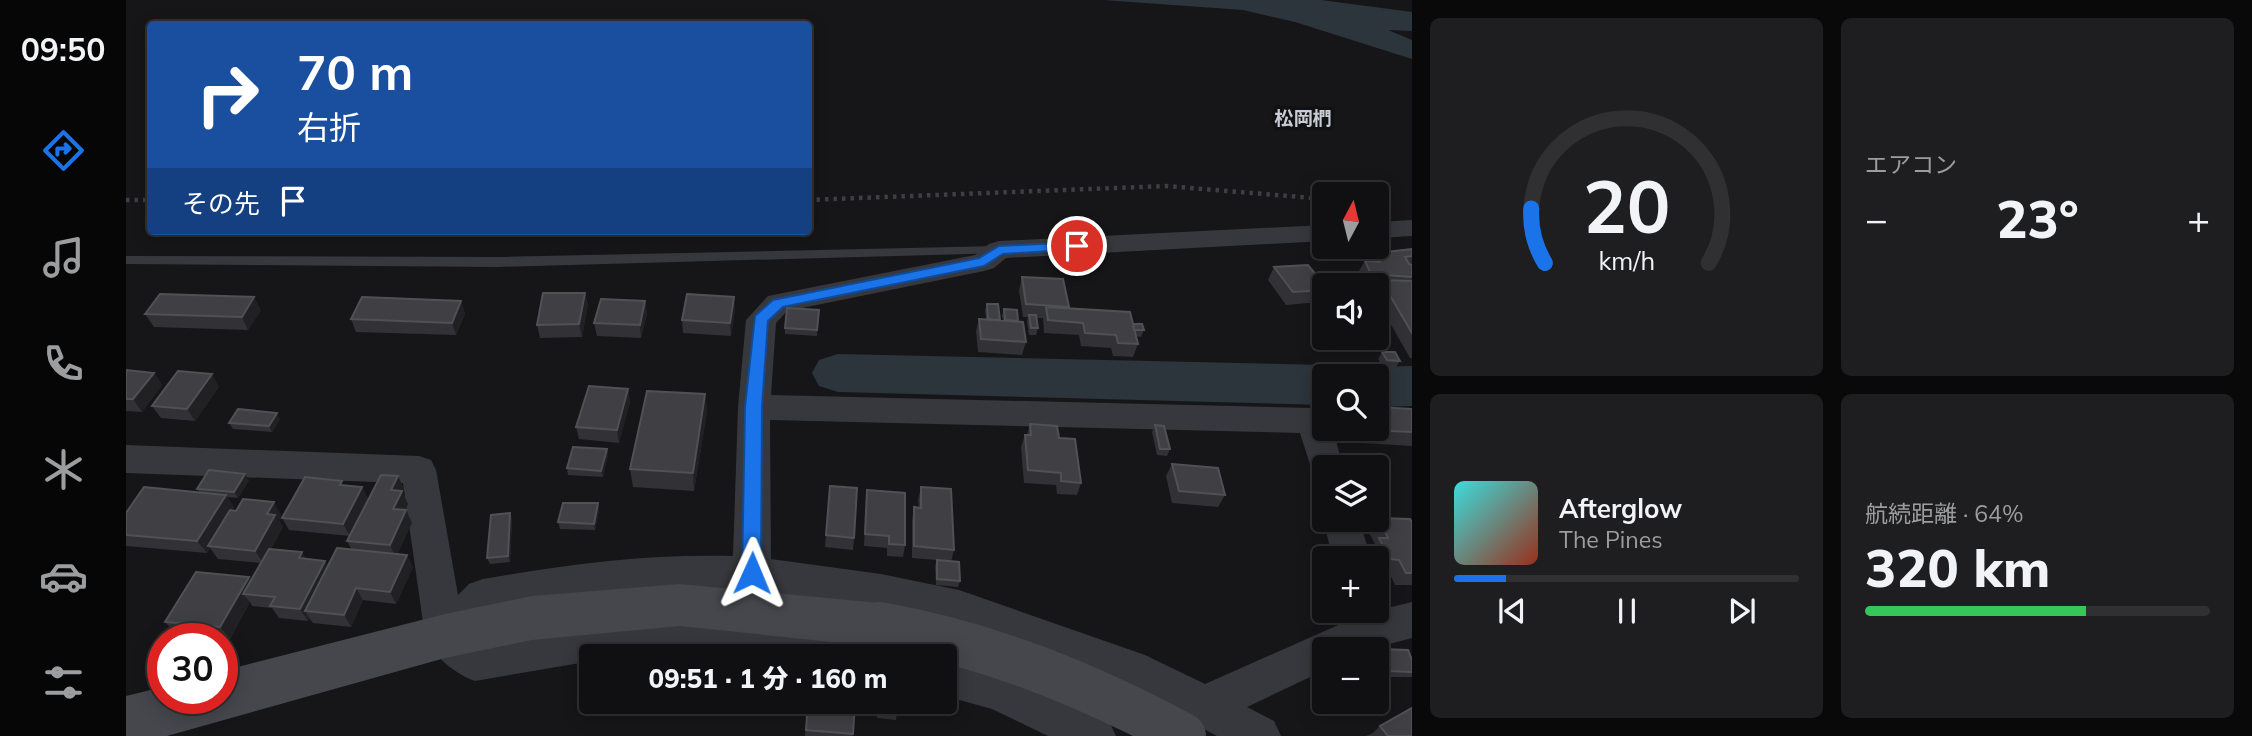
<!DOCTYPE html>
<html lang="ja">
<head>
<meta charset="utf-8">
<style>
  body { margin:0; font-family:Mulish,"Noto Sans JP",sans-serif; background:#1e1e20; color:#f1f3f6; height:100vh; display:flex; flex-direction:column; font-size:26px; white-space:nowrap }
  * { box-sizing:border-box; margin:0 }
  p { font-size:23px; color:#9c9d9f }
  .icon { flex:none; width:38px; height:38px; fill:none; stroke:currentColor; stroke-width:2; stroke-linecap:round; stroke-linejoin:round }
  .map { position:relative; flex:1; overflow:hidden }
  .drawer { display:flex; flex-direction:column; gap:18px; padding:18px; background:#09090a; width:840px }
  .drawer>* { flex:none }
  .hud { position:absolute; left:21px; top:21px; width:665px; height:214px; border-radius:7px; box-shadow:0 4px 18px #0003,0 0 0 2px #303032; background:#1a4fa0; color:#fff; overflow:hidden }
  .needle { width:46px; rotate:7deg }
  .tools { position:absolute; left:1186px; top:182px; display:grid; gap:14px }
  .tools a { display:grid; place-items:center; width:77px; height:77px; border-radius:7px; background:#101012; box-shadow:0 4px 18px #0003,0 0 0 2px #303032; font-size:35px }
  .speed { position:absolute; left:21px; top:623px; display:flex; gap:14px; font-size:35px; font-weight:700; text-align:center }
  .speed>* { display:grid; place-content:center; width:91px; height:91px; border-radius:50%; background:#101012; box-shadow:0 4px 18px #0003,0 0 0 2px #303032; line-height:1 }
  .speed .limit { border:10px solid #d22; background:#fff; color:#111 }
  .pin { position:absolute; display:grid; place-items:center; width:60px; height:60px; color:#fff; margin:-30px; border:4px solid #fff; border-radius:50%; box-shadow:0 2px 7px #0007 }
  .me { position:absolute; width:77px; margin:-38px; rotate:1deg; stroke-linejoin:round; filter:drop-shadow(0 0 5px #0008) }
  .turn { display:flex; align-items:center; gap:24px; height:147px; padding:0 35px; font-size:32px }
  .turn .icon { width:91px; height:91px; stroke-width:2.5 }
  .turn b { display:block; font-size:49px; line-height:60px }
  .then { display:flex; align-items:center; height:66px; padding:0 35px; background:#0003; gap:14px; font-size:26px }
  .big { font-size:52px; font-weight:800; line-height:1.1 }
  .drawer .card { flex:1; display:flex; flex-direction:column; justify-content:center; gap:10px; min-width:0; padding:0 24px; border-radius:10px; background:#1e1e20 }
  .drawer .dial { align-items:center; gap:0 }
  .dial svg { height:182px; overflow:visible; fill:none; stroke:#303032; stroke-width:7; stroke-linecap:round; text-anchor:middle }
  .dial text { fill:#f1f3f6; stroke:none }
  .song { display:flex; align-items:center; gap:21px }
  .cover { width:84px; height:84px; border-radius:10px; background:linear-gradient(135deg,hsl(180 70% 55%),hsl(10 70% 35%)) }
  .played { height:7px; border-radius:4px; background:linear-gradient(90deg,#1a73e8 15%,#303032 15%) }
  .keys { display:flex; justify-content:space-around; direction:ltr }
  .heat { display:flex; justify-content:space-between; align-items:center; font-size:38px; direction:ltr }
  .charge { height:10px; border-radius:5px; background:linear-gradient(90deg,#34c759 64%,#303032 0) }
  .drawer .tiles { flex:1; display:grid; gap:18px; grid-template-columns:repeat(2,1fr) }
  .trip { position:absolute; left:453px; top:644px; width:378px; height:70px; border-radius:7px; background:#101012; box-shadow:0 4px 18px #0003,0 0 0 2px #303032; font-weight:800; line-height:70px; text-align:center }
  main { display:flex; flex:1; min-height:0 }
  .tab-bar { display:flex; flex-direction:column; width:126px; justify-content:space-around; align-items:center; background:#060607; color:#9c9d9f }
  .tab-bar .icon { width:49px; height:49px }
  .tab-bar .selected { color:#1a73e8 }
  .tab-bar b { font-size:32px; color:#f1f3f6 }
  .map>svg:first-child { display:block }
  .water { fill:#2c353c }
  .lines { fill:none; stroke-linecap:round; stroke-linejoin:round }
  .river { fill:#2c353c; fill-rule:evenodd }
  .path { stroke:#3d3f44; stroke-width:4.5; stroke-dasharray:3.5 5; stroke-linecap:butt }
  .lane { fill:#37383d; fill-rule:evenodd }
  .street { fill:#37383d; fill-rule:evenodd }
  .secondary { fill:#45474d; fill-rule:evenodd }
  .secondary-bridge { stroke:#45474d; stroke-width:46 }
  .wall { fill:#323236 }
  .shaded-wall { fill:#212124 }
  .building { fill:#3f3f44; stroke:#4f5156; stroke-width:2 }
  .route { fill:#1a73e8; stroke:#114b97; stroke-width:2 }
  .labels { text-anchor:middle; stroke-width:7; stroke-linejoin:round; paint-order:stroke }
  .far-quarter-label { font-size:19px; font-weight:bold; fill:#c9ccd4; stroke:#111113 }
</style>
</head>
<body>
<main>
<nav class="tab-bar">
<b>09:50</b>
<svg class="icon selected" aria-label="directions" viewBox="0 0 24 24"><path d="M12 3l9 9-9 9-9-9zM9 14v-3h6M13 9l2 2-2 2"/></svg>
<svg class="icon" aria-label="music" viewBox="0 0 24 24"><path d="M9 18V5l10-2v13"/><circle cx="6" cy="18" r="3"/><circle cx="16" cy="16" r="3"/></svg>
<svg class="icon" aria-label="phone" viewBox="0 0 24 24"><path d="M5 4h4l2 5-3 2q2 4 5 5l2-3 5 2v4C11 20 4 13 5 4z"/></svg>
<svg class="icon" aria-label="climate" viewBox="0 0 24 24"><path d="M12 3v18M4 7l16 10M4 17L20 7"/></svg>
<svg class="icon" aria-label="car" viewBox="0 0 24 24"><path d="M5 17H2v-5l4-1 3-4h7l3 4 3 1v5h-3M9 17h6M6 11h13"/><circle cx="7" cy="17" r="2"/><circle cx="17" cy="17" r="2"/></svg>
<svg class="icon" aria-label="filters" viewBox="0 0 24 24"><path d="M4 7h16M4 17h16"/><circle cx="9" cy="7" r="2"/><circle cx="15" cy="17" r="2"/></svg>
</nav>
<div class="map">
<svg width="1286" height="736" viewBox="0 0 1286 736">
  <rect width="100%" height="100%" fill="#161618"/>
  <path class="water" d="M977 0H1195L1286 12V31L1262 30 1286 40V59L1169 22 1117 10Z"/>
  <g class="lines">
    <path class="river" d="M712 354 1199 365 1218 371 1221 376H1199V405L712 392 693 386 686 373 693 360Z
      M1286 366V406L1251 407V376H1230L1251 367Z"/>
    <path class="path" d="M0 200H24
      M682 200 1040 186 1199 199"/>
    <path class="lane" d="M873 246 880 250 878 253 370 267 0 264V256L370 257Z"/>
    <path class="street" d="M1286 220V236L1251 238V222Z
      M1199 225V241L880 258 868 268 858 271 661 311 650 323 645 395 1188 408 1199 412V429H1207L1217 467H1199V480L1188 477 1174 433 644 420 645 559 755 574 833 590 1019 655 1079 684 1237 614 1286 602V638L1244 649H1199V670L1121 707 1148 721 1155 736H1091L1076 728 1064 733 1049 727 1044 710 1006 689 833 626 755 608 626 590 541 587 464 594 368 611 347 634 355 642 467 623 536 619 622 622 736 637 750 643 756 656H466V661L349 681C328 673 308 657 299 636L277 483 0 473V445L293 456 305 460 310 470 332 595 343 584 357 579C445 564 517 554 607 556L612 407 620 320 642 296 849 255 863 244 873 241Z
      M1199 516V520H1233L1245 558H1207L1197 520Z
      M819 656 873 671 983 721 990 736H922L866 709 819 696Z"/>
    <path class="secondary" d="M554 584 753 603 770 609 777 625 770 641 753 647 554 626 406 640 319 658 41 736H0V696L37 687V698H96V671L319 614 406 596Z"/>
    <path class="secondary-bridge" d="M753 625C862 644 960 684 1057 736"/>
  </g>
  <path class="wall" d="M1286 249V358H1284L1251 300V285H1237L1231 274 1239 261 1245 262 1250 253Z
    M1148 267 1199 286V294L1194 302 1160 305 1142 280Z
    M896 277 943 307 942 309 1007 324 1018 330 1015 337 1010 336 1012 344 1007 357 987 356 985 348 955 346 953 335 918 333 917 318H911L912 328 910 335H903L901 322 902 317H897L893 290Z
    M459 293 462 305 456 337 414 338 411 325Z
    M608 297 609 310 605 336 557 333 556 320Z
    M335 301 339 314 330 335 230 332 225 319Z
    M519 301 521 314 515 338 471 336 468 323Z
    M861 304 874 320H877L876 316 878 309 892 321 900 342 896 355 852 352 850 331 853 319H860L859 310Z
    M135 310 122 330 28 327 19 314Z
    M693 310 691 336 659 334V328Z
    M1256 352 1274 361 1270 367H1257L1252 359Z
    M0 370 28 373 36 385 16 412 0 411Z
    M93 387 69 421 35 418 26 406Z
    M502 389 504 402 493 443 453 439 450 427Z
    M579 394 581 412 568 491 507 487 504 469Z
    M1286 409V446L1236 443 1230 429H1251Z
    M154 419 146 432 107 429 103 423Z
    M904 424 933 438 955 483 951 495 931 494 930 485 898 483 895 447 899 435H901Z
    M1029 425 1044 449 1041 456 1031 455 1026 432Z
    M481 449 482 455 477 477 442 475 441 468Z
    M1046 464 1099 495 1092 507 1046 503 1040 476Z
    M272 476 278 489 276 492 282 504 279 510 286 523 271 554 287 567 270 604 237 600 225 627 187 623 183 618 182 621 153 618 146 608 126 606 124 602 104 639 49 633 39 622 123 577 125 580 135 563 92 559 84 548 81 553 0 546V513L74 492 71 489 123 480 112 498 101 497 108 507 106 511 155 515 153 520 157 527 145 549 181 559 199 561 202 566 226 550 221 541Z
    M218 485 236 487 242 499 224 536 163 530 156 518Z
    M704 486 728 538 727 550 699 547Z
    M795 487 828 550 825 562 834 581 832 587 810 585 809 566 811 560 786 558V520L788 507 793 508 792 500Z
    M741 490 779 545 777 557 761 556V548L738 546Z
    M472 503 473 510 469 530 434 529 432 522Z
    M384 513 386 519 384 562 364 564 361 558Z
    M1252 518 1286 522V585H1269L1263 572 1254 571 1251 567V558H1247L1243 551 1249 544 1242 531Z
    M1255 649 1286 660V677H1259L1251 658V653Z
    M682 702H729L727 736H679Z
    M751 702H772L770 720 751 718Z
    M1254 726 1286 736H1240L1247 733Z"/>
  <path class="shaded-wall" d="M459 293 462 305 456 337 453 324Z
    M128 297 135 310 122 330 116 317Z
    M608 297 609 310 605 336 604 323Z
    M335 301 339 314 330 335 326 323Z
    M519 301 521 314 515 338 514 325Z
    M28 373 36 385 16 412 7 399Z
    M86 374 93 387 69 421 61 409Z
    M502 389 504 402 493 443 491 430Z
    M579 394 581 412 568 491 567 473Z
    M151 413 154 419 146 432 143 426Z
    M481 449 482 455 477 477 475 471Z
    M119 474 123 480 112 498 108 492Z
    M272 476 278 489 276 492 282 504 273 521 267 509 265 490Z
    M236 487 242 499 224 536 217 524Z
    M100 495 108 507 84 547 82 546 84 548 81 553 71 541Z
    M148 502 155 515 153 520 157 527 137 563 129 551 141 514Z
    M472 503 473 510 469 530 468 524Z
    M280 510 286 523 270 558 264 545Z
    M384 513 386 519 384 562 382 556Z
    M176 552 184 564 173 558Z
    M281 555 287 567 270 604 264 592Z
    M199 561 206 573 179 611 183 618 182 621 174 609Z
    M123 577 132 589 117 594 124 602 104 639 94 627Z
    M230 588 237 600 225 627 218 615Z"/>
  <path class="building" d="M1286 249V256L1279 257 1283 264 1286 265V277L1245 274 1239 261 1254 262 1250 253Z
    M1182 265 1199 286V290L1167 292 1148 267Z
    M896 277 937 279 943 307 900 304Z
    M1255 280 1286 281V333Z
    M417 293H459L453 324 411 325Z
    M34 294 128 297 116 317 19 314Z
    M561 294 608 297 604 323 556 320Z
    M236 297 335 301 326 323 225 319Z
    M475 299 519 301 514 325 468 323Z
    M861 304H872L874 320 862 319Z
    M920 307 1004 312 1012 344 992 343 990 335 959 333 957 323 922 320Z
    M661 308 693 310 691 330 659 328Z
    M878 309 891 310 892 321 879 320Z
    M903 315H910L912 328H905Z
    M853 319 897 322 900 342 855 339Z
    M1007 324H1016L1018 330H1008Z
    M1256 352H1269L1274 361 1261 360Z
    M0 370 28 373 7 399H0Z
    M52 371 86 374 61 409 26 406Z
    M463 386 502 389 491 430 450 427Z
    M521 391 579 394 567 473 504 469Z
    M1251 407 1286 409V432L1245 430 1244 429H1251Z
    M112 409 151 413 143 426 103 423Z
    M904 424 931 426 933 438 949 439 955 483 935 481V473L902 470 899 435H905Z
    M1029 425 1038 426 1044 449H1034Z
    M447 447 481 449 475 471 441 468Z
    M1046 464 1092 468 1099 495 1053 491Z
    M83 470 119 474 108 492 71 489Z
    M255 475 272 476 265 490 276 491 267 509 280 510 264 545 221 541Z
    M179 477 216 481 214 485 236 487 217 524 156 518Z
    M704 486 731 488 728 538 700 535Z
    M18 487 100 495 71 541 0 535V513Z
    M795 487 825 489 828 550 788 546V507L795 508Z
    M741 490 779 493V545L763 544V536L739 534Z
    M117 499 148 502 141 514 149 515 129 551 82 546 104 510 110 511Z
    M437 503H472L468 524 432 522Z
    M384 513 382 556 361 558 365 515Z
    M1252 518 1284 519 1286 522V573H1280L1273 560 1264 559 1253 538H1262Z
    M211 548 281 555 264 592 230 588 218 615 179 611Z
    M143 549 176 552 173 558 199 561 174 609 144 606 149 597 117 594Z
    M811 560 833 562 834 581 811 579Z
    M70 572 123 577 94 627 39 622Z
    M1255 649 1282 650 1286 660V672L1265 671Z
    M682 702H729L727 734 680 730Z
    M752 702H772V715L752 713Z
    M1286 708V736H1262L1254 726Z"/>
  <path class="route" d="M951 242 958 246 956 249 877 254 858 266 657 307 642 321 636 407 635 573 632 579H619L616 573 619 407 629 316 647 300 853 258 873 246Z"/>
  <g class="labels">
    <g class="far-quarter-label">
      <text x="1177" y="125">松岡椚</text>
    </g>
  </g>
</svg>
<div class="tools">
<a><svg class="needle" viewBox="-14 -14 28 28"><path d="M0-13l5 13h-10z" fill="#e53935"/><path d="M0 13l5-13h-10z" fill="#9c9d9f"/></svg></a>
<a><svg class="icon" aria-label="sound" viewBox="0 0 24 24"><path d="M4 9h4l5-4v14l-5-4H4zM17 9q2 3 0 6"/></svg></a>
<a><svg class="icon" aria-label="search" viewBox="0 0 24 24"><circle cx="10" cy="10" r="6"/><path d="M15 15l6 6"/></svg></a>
<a><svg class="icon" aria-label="layers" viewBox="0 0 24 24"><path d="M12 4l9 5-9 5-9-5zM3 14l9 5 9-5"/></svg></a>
<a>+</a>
<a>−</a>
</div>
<div class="speed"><div class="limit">30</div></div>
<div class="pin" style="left:951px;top:246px;background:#d93025"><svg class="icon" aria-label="arrive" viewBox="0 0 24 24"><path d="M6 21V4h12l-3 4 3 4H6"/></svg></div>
<svg class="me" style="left:626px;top:573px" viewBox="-20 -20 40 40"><path d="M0-17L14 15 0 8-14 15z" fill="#1a73e8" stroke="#fff" stroke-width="4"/></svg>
<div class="trip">09:51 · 1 分 · 160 m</div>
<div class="hud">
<div class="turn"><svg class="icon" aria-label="right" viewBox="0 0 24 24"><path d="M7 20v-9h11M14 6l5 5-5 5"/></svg><div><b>70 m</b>右折</div></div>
<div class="then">その先<svg class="icon" aria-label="arrive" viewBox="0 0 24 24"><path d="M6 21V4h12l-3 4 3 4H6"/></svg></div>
</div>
</div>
<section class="drawer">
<div class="tiles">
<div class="card dial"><svg viewBox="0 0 100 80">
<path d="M14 69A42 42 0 1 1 86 69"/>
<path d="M14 69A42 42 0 0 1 8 45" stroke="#1a73e8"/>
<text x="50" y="56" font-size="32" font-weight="700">20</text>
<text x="50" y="72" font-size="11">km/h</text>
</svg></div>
<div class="card"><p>エアコン</p>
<div class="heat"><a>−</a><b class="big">23°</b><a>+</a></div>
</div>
<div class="card">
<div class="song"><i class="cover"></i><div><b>Afterglow</b><p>The Pines</p></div></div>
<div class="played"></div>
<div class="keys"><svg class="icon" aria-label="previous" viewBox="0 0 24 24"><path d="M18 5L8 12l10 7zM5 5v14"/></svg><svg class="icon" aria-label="pause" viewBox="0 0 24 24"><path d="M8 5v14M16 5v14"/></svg><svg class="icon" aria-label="next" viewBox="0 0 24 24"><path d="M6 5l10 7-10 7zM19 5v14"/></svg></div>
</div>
<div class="card"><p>航続距離 · 64%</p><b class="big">320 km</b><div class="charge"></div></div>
</div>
</section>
</main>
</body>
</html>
